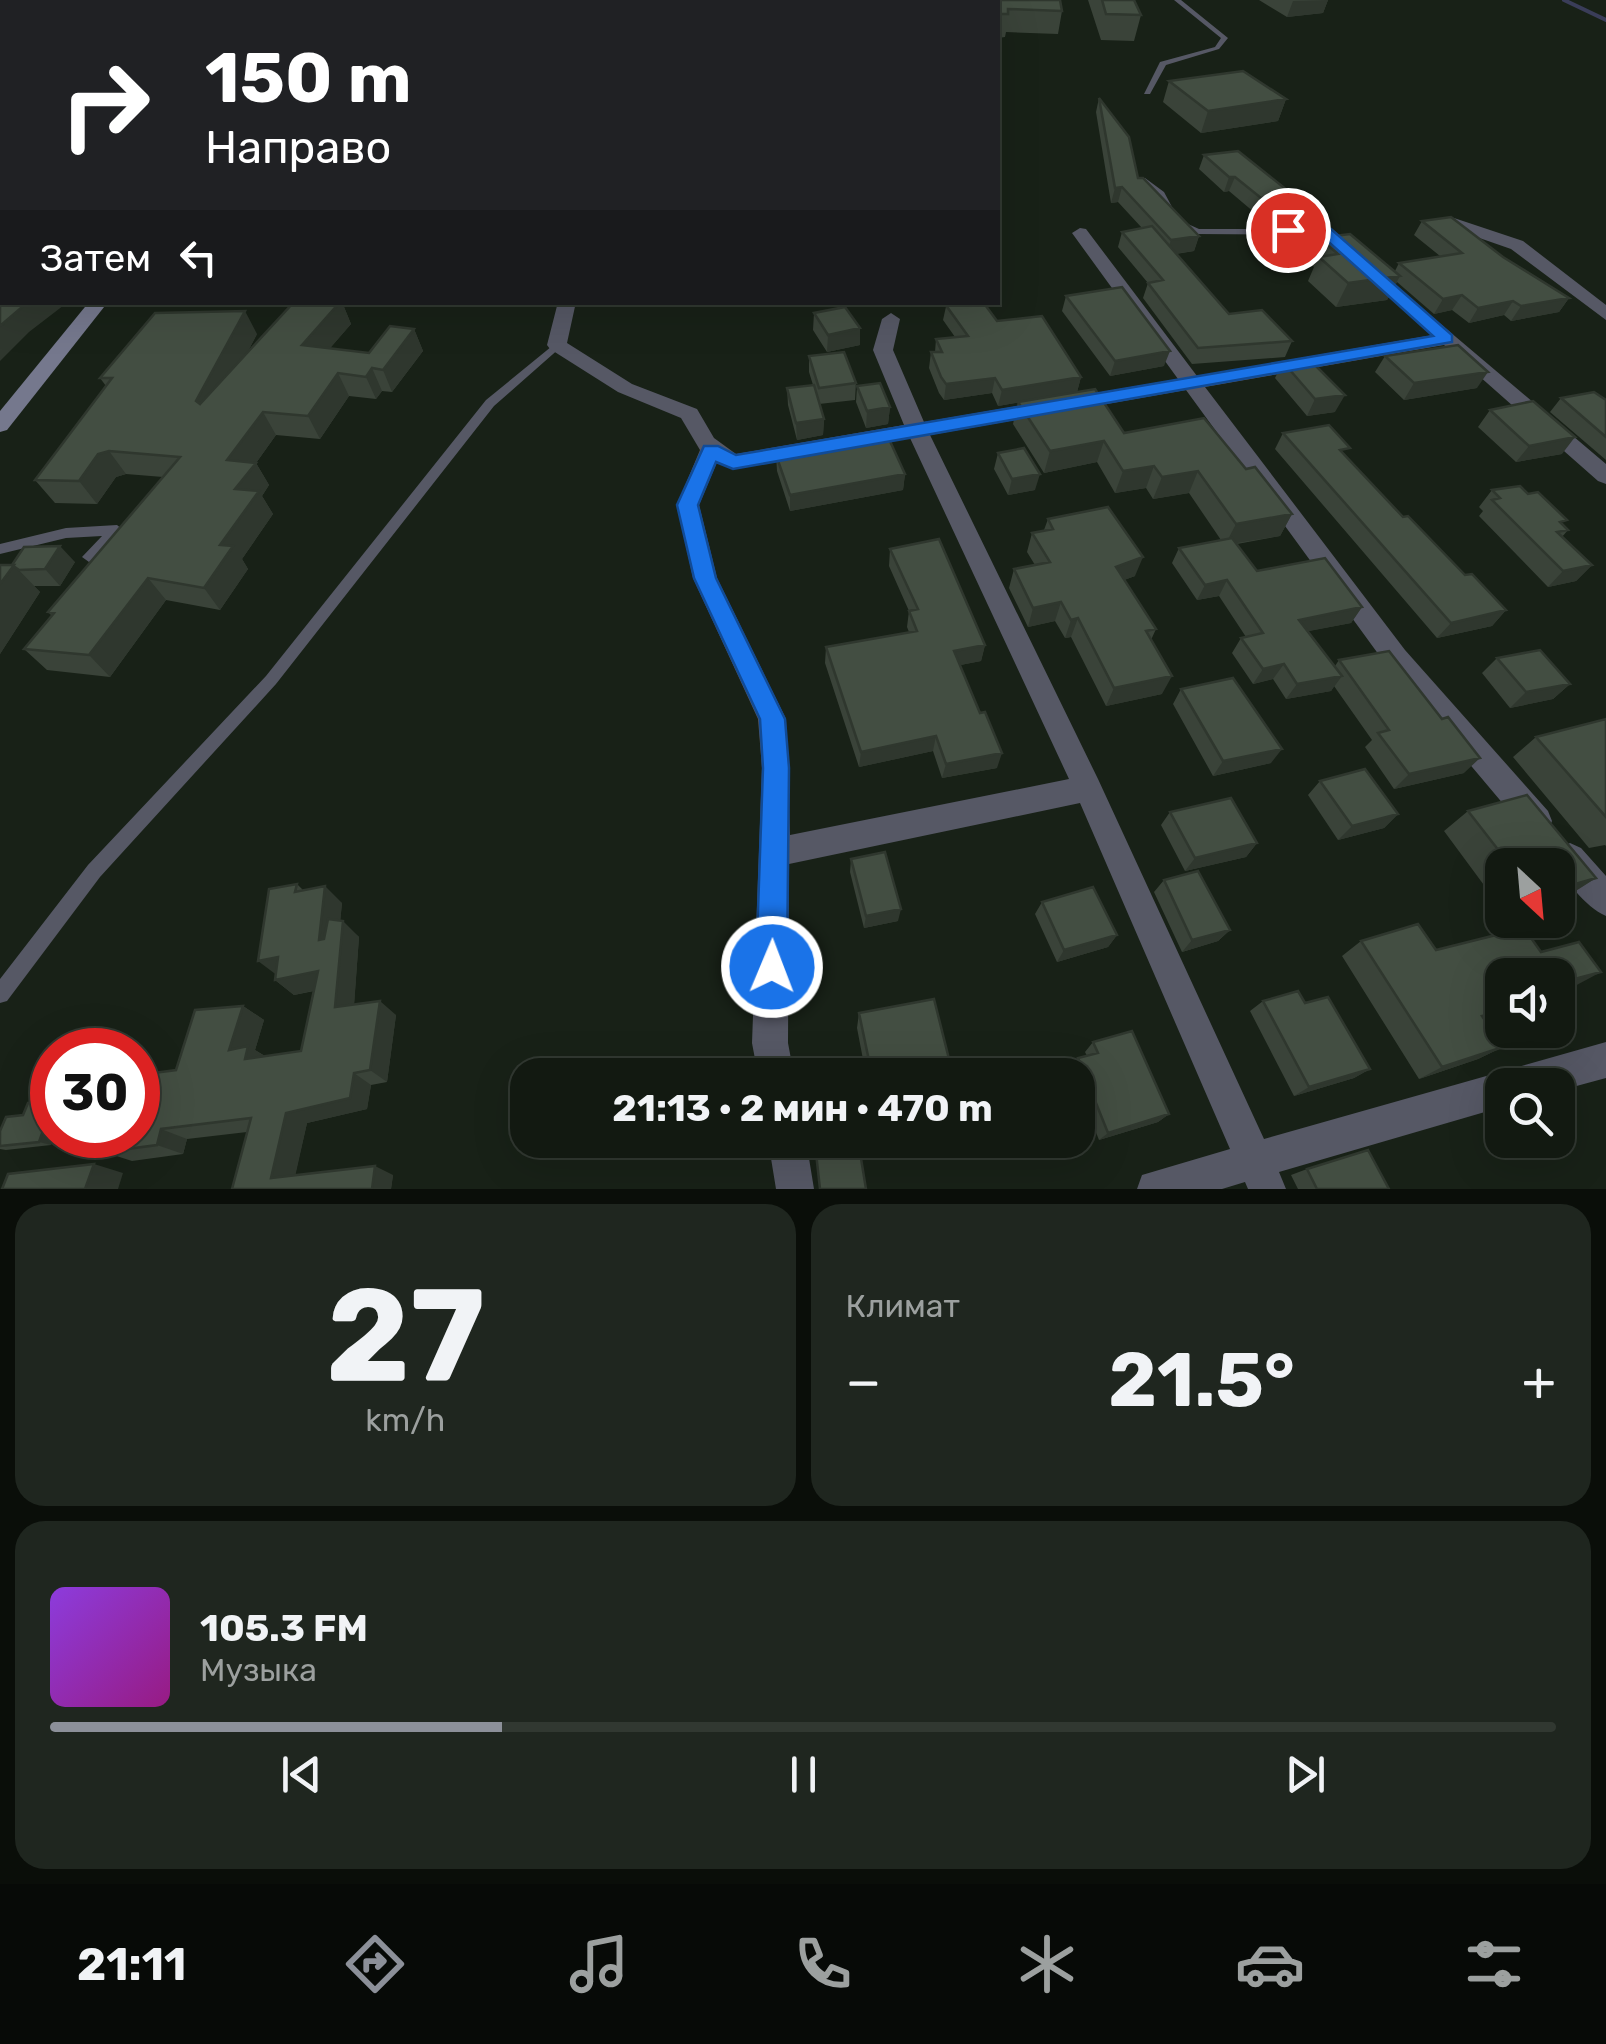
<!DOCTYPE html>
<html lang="ru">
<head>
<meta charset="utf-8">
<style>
  body { margin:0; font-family:Rubik,sans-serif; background:#1f261f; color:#f1f3f6; height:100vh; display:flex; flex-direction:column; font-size:38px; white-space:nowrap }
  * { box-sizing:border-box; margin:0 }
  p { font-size:32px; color:#9ca09f }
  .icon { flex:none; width:55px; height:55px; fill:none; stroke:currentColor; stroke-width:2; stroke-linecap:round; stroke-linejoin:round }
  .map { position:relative; height:1189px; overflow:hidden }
  .details { display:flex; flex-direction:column; gap:15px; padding:15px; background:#0a0e09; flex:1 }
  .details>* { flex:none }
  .banner { position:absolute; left:0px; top:0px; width:1000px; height:305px; box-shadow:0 10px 40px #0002,0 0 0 2px #313831; background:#202124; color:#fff; overflow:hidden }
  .needle { width:65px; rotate:154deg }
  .tools { position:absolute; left:1485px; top:848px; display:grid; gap:20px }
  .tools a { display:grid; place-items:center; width:90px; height:90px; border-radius:20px; background:#121911; box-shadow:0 10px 40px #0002,0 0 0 2px #313831; font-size:50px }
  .speed { position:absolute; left:30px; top:1028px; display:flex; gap:20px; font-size:50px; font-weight:700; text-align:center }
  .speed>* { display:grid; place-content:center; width:130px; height:130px; border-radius:50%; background:#121911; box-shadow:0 10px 40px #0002,0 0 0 2px #313831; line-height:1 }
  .speed .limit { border:15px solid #d22; background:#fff; color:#111 }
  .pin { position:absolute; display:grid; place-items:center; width:85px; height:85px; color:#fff; margin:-42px; border:5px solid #fff; border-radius:50%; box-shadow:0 2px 10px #0007 }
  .me { position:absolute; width:110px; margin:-55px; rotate:1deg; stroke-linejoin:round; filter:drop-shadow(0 0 8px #0008) }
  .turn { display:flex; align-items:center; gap:35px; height:210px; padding:0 40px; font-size:45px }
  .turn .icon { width:130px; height:130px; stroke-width:2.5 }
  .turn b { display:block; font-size:70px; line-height:85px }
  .then { display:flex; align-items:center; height:95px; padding:0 40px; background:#0003; gap:20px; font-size:38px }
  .big { font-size:75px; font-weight:700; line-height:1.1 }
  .details .card { flex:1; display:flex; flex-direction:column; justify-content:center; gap:15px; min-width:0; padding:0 35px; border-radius:30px; background:#1f261f }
  .details .dial { align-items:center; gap:0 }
  .dial b { font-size:130px; line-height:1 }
  .song { display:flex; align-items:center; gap:30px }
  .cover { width:120px; height:120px; border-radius:15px; background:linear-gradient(135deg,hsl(270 70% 55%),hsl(310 70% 35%)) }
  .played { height:10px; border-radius:5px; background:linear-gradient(90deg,#8c9099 30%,#313831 30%) }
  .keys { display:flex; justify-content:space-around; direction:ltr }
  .heat { display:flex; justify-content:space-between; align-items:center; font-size:55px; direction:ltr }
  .details .tiles { flex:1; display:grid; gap:15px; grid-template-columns:1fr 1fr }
  .card:last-child { grid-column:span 2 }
  .trip { position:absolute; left:510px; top:1058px; width:585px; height:100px; border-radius:30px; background:#121911; box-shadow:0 10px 40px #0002,0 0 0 2px #313831; font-weight:700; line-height:100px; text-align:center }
  .tabs { display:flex; height:160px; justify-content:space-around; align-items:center; background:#070a07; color:#9ca09f }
  .tabs .icon { width:70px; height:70px }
  .tabs .current { color:#8c9099 }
  .tabs b { font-size:45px; color:#f1f3f6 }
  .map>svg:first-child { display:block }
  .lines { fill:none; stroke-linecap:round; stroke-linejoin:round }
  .stream { stroke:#3a3d59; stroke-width:4 }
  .river { fill:#3a3d59; fill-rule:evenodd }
  .lane { fill:#565865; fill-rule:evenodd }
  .street { fill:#565865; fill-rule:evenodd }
  .secondary { fill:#75788d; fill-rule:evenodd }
  .wall { fill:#3a4339 }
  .shaded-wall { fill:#2f372e }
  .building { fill:#434e42; stroke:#2f372e; stroke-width:2.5 }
  .route { fill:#1a73e8; stroke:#114b97; stroke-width:2.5 }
</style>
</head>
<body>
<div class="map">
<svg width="1606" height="1189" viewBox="0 0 1606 1189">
  <rect width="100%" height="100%" fill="#182117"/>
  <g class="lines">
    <path class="stream" d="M1564 0 1606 20"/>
    <path class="river" d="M2 160V179L0 180V161Z"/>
    <path class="lane" d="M909 0H915L916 2H910Z
      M1174 0H1181L1228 38 1219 49 1166 65 1150 94H1144L1160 62 1215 47 1221 38Z
      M1139 178H1145L1164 192 1179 220 1199 229H1326L1331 232 1326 235 1195 234 1172 224 1157 195 1139 182Z
      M557 342 561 343V347L494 406 276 684 100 877 7 1001 0 1003V979L88 865 266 676 486 400Z
      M117 525 123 530 122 533 94 560 89 562 82 557 102 536 66 538 0 554V544L66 528Z"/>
    <path class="street" d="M1451 217 1523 241 1606 305V320L1511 249 1445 226 1443 222Z
      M1326 227 1606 464V484L1598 481 1444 345 1205 387 1405 650 1548 811 1552 821 1548 831 1537 835 1526 831 1387 666 1186 390 930 435 1098 779 1264 1139 1606 1042V1078L1558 1091V1085H1502V1107L1279 1172 1286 1189H1248L1245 1182 1222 1189H1137L1142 1175 1230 1149 1080 803 789 864 788 1043 794 1075H758L752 1043 762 768 758 719 693 578 677 505 700 450 681 418 618 392 550 349 547 345 558 302H576L567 343 632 384 697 409 714 438 736 454 904 425 873 350 882 319 891 313 900 319 893 350 924 422 1178 379 1072 233 1080 228 1086 229 1197 376 1433 335 1320 236 1318 232ZM910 438 1069 779 790 835 786 719 717 578 699 505 717 462 733 469Z
      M1570 843 1581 848 1606 876V916C1585 907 1563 878 1555 858L1559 848Z
      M768 1140H806L814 1189H776Z"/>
    <path class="secondary" d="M89 302H108L7 430 0 432V411Z"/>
  </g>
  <path class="wall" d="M1088 0H1134L1141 15 1134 41 1101 40Z
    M1259 0H1328L1323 13 1287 17Z
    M998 2 1062 11 1058 34 1006 32 1005 37 998 38Z
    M1169 81 1286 99 1278 121 1201 133 1163 102Z
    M1099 98 1138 178 1199 236 1194 251 1176 254 1229 314 1292 341 1285 357 1192 364 1143 298 1148 283 1118 247 1122 232 1142 228 1118 202 1111 203 1096 112Z
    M0 102 2 106V131H0Z
    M1204 155 1286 208 1255 213 1229 191 1224 192 1199 169Z
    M1422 221 1503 257 1569 298 1559 312 1511 321 1504 315 1469 323 1452 310 1434 314 1397 282 1387 300 1336 307 1308 281 1314 267 1309 262 1319 238 1395 271 1399 263 1440 256 1414 235Z
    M1066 296 1164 366 1110 376 1062 311Z
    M294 302H342L351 324 330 348 369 353 414 329 423 351 392 392 382 391 376 399 349 396 320 439 276 435 256 463 269 485 262 496 273 514 242 559 248 569 220 610 166 600 110 677 47 670 24 649 52 616 48 612 163 477 126 474 116 477 97 504 55 503 35 480 106 386 100 378 257 334 247 353Z
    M947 302H983L997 321 1081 377 1077 392 1124 433 1246 469 1292 514 1280 536 1237 544 1257 571 1362 607 1351 623 1308 631 1335 666 1339 660 1464 773 1394 789 1365 747 1372 740 1334 686 1331 691 1286 699 1273 679 1253 684 1232 653 1241 638 1246 637 1219 596 1197 600 1172 563 1179 548 1221 540 1189 493 1153 499 1146 488 1115 493 1097 462 1044 473 1013 424 1018 402 1032 400 998 406 992 393 944 400 939 393 929 368 931 352H935L936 339 955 337 943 320Z
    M814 313 860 328V345L827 352 813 330Z
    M809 356 856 383 855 400 819 404 824 419 823 435 797 440 788 405 787 388 813 385 809 372Z
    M1385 356 1477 388 1404 400 1375 372Z
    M1283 362 1335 412 1307 416 1275 378Z
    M857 386 890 407 888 424 866 428 856 402Z
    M1561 398 1606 400V460L1550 412Z
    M1490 410 1562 454 1516 462 1478 427Z
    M1283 433 1346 456 1403 517 1465 575 1506 610 1492 626 1437 638 1275 449Z
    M832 449 905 474 903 490 790 511 777 471 776 455Z
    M998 453 1035 490 1008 495 994 469Z
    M1492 490 1563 525 1568 530 1562 537 1592 565 1576 581 1548 587 1479 516 1483 511 1479 507Z
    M1048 519 1135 576 1124 580 1156 629 1151 640 1162 694 1106 706 1071 637 1065 638 1055 621 1028 627 1009 588 1014 569 1035 565 1027 552 1032 533 1044 530Z
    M890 549 985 645 981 661 960 665 997 768 942 778 933 751 859 767 825 663 826 647 909 632 907 627 909 611 889 566Z
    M75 562 60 586H34L40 592 0 654V565Z
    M1497 658 1570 684 1553 699 1510 708 1482 673Z
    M1181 689 1271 763 1213 776 1173 704Z
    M1606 719V846L1605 845 1589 848 1513 757 1536 737Z
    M1320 781 1398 814 1384 828 1338 840 1308 795Z
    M1527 795 1596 878 1566 897 1558 899V865H1502V893L1492 896 1444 831 1468 811Z
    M1170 812 1257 843 1246 857 1185 871 1161 825Z
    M851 859 898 921 864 928 850 872Z
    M1164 880 1230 930 1218 941 1182 952 1154 892Z
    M297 884 303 890 342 903 340 921 359 937 354 1004 396 1015 387 1082 371 1085 367 1109 307 1123 295 1175H393L391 1189H232L247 1132 187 1139 183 1154 132 1161 104 1152 176 1070 243 1006 264 1020 255 1050 265 1056 301 1051 314 991 294 995 275 980Z
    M1042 902 1117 935 1108 947 1057 962 1035 914Z
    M1361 941 1436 950 1541 952 1573 987 1502 1017 1486 1022 1503 1047 1478 1059 1419 1079 1342 956Z
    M1263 1001 1305 1003 1370 1069 1354 1078 1294 1096 1250 1011Z
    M859 1013 953 1075H866L857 1028Z
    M1093 1042 1169 1114 1158 1122 1099 1140 1078 1086V1075H1073L1070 1067 1078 1058 1087 1056 1085 1052Z
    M23 1115 55 1135 51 1145 6 1150 0 1149V1131Z
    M879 1140H960L883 1157Z
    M1307 1169 1389 1189H1298L1291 1175Z"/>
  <path class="shaded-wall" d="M90 0H139L134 2H84Z
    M366 0H386L382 2H362Z
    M1328 0 1323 13 1287 17 1293 1Z
    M2 38V62L0 63V39Z
    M1286 99 1278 121 1201 133 1208 111Z
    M0 102 2 106V119L0 115Z
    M1229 177H1235L1229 191 1224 192Z
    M1122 187 1118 202 1111 203 1115 188Z
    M1292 194 1286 208 1255 213 1261 198Z
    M1199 236 1194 251 1166 255 1171 240Z
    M1400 276 1387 300 1336 307 1348 283Z
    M1462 295 1452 310 1434 314 1443 299Z
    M1569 298 1559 312 1511 321 1521 306Z
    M1513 301 1504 315 1469 323 1478 308Z
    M28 302H68L29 332 0 361V326Z
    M340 302H342L351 324 313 368 302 345Z
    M245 311 257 334 210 424 196 401Z
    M860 328V345L827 352 828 335Z
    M414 329 423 351 392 392 383 370Z
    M1170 351 1164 366 1110 376 1115 361Z
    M372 368 382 391 376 399 366 377Z
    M1488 372 1477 388 1404 400 1414 383Z
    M338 373 349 396 320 439 308 416Z
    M1081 377 1077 392 998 406 1002 390Z
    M995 378 992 393 944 400 946 384Z
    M1345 395 1335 412 1307 416 1315 399Z
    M890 407 888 424 866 428 867 411Z
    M263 412 276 435 256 463 269 485 262 496 273 514 242 559 248 569 220 610 204 588 220 545 227 460Z
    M824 419 823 435 797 440 796 423Z
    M1575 437 1562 454 1516 462 1529 446Z
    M1104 441 1097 462 1044 473 1050 451Z
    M109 451 126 474 116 477 97 504 79 481 98 454Z
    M1154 466 1146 488 1115 493 1123 471Z
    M1198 471 1189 493 1153 499 1162 477Z
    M905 474 903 490 790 511V495Z
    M1040 474 1035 490 1008 495 1012 479Z
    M1292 514 1280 536 1225 545 1236 524Z
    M60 546 75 562 60 586 45 569Z
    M1143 557 1135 576 1108 586 1116 567Z
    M14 565 40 592 0 654V584Z
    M1592 565 1576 581 1548 587 1563 571Z
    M148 578 166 600 110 677 89 655Z
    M1227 580 1219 596 1197 600 1205 585Z
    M1061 602 1055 621 1028 627 1033 608Z
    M1362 607 1351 623 1289 635 1299 620Z
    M1506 610 1492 626 1437 638 1451 623Z
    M1078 618 1071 637 1065 638 1071 620Z
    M985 645 981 661 951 667 954 651Z
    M1284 664 1273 679 1253 684 1263 669Z
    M1172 676 1162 694 1106 706 1114 688Z
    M1342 676 1331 691 1286 699 1297 684Z
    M1570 684 1553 699 1510 708 1526 692Z
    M936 736 933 751 859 767 861 752Z
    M1282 749 1271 763 1213 776 1223 761Z
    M1002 753 997 768 942 778 946 764Z
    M1480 758 1464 773 1394 789 1409 774Z
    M1398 814 1384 828 1338 840 1352 826Z
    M1257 843 1246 857 1185 871 1195 858Z
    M1596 878 1566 897 1558 899V889Z
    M325 886 342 903 337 956 319 940Z
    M901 909 898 921 864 928 866 916Z
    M343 921 359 937 353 1021 335 1007Z
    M1230 930 1218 941 1182 952 1192 940Z
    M1117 935 1108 947 1057 962 1064 950Z
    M278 957V976L258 961Z
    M318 971 335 986 294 995 275 980Z
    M1601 972 1573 987 1558 990 1563 982Z
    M380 1001 396 1015 387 1082 370 1070Z
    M243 1006 264 1020 255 1050 269 1059 267 1071 229 1050Z
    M1502 1011V1017L1457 1029 1482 1016Z
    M1503 1047 1478 1059 1419 1079 1442 1067Z
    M1370 1069 1354 1078 1294 1096 1309 1087Z
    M354 1073 371 1085 367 1109 307 1123 293 1186 271 1178 286 1113Z
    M52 1105V1135H55L51 1145 39 1142Z
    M1169 1114 1158 1122 1099 1140 1108 1133Z
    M161 1129 187 1139 183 1154 157 1145Z
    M94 1164 123 1173 118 1189H85Z
    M375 1166 393 1175 391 1189H372Z"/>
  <path class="building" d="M0 0H90L84 2H2V38L0 39Z
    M307 0H366L362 2 304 1Z
    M536 0H718L726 1 724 2H533Z
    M921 0H1060L1062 11 1008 9V14H998V2H920Z
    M1102 0H1134L1141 15 1106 14Z
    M1243 71 1286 99 1208 111 1169 81Z
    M1099 98 1129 137 1138 178H1143L1199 236 1171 240 1122 187 1115 188Z
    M1238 151 1292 194 1261 198 1235 177H1229L1204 155Z
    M1451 217 1503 257 1569 298 1521 306 1513 301 1478 308 1462 295 1443 299 1399 263 1462 253 1422 221Z
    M1152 226 1229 314 1262 310 1292 341 1198 348 1148 283 1163 280 1122 232Z
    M1350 234 1400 276 1348 283 1319 257 1338 254 1319 238Z
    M0 284 2 285V302H28L0 326Z
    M1122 287 1170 351 1115 361 1066 296Z
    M294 302H340L302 345 369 353 390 326 414 329 383 370 372 368 366 377 338 373 308 416 263 412 227 460 256 463 235 489 259 491 220 545 233 546 204 588 148 578 89 655 24 649 54 613 48 612 180 457 109 451 98 454 79 481 35 480 112 378H100L155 313 245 311 196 401 200 404Z
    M953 302H983L997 321 1042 316 1081 377 1002 390 995 378 946 384 941 377 931 352H942L936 339 968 336 945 304Z
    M845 307 860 328 828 335 814 313Z
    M1458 345 1488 372 1414 383 1385 356Z
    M844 352 856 383 819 388 809 356Z
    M1308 358 1345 395 1315 399 1283 362Z
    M880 383 890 407 867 411 857 386Z
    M814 385 824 419 796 423 787 388Z
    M1095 389 1124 433 1204 418 1246 469 1255 467 1292 514 1236 524 1198 471 1162 477 1154 466 1123 471 1104 441 1050 451 1018 402Z
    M1594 392 1606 400V437L1561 398Z
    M1533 401 1575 437 1529 446 1490 410Z
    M1329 425 1350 448 1340 450 1403 517 1408 516 1465 575 1472 574 1506 610 1451 623 1283 433Z
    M830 439 832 449 889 439 905 474 790 495 776 455Z
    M1024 448 1040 474 1012 479 998 453Z
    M1520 486 1528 494 1538 492 1567 520 1560 522 1568 530 1557 532 1592 565 1563 571 1492 500 1500 498 1492 490Z
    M1108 507 1143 557 1116 567 1156 629 1146 631 1172 676 1114 688 1078 618 1071 620 1061 602 1033 608 1014 569 1050 562 1032 533 1053 529 1048 519Z
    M1232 538 1257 571 1325 558 1362 607 1299 620 1342 676 1297 684 1284 664 1263 669 1241 638 1263 633 1227 580 1205 585 1179 548Z
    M939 539 985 645 954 651 980 713 985 712 1002 753 946 764 936 736 861 752 826 647 917 631 909 611 918 609 890 549Z
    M60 546 45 569 19 570 12 565 24 547Z
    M0 565H14L0 584Z
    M1540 650 1570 684 1526 692 1497 658Z
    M1389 651 1442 719 1448 717 1480 758 1409 774 1378 733 1389 730 1339 660Z
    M1233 678 1282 749 1223 761 1181 689Z
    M1606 719V817L1536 737Z
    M1365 769 1398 814 1352 826 1320 781Z
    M1527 795 1596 878 1558 889V865H1510L1468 811Z
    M1231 798 1257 843 1195 858 1170 812Z
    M885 852 901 909 866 916 851 859Z
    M1198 871 1230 930 1192 940 1164 880Z
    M297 884 295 892 325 886 319 940 324 939 328 919 343 921 335 1007 380 1001 370 1070 354 1073 350 1098 286 1113 271 1178 375 1166 372 1189H232L251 1118 161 1129 157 1145 104 1152 109 1135H138V1075L176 1070 195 1010 243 1006 229 1050 248 1046 245 1059 301 1051 318 971 275 980 278 957 258 961 269 889Z
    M1093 887 1117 935 1064 950 1042 902Z
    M1418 924 1436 950 1524 928 1541 952 1579 942 1601 972 1563 982 1571 993 1558 996V975H1502V1011L1482 1016 1503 1047 1442 1067 1361 941Z
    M1298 991 1305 1003 1328 997 1370 1069 1309 1087 1263 1001Z
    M934 999 953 1075H872L859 1013Z
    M1132 1031 1169 1114 1108 1133 1078 1058 1098 1053 1093 1042Z
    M52 1100V1105L39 1142 0 1146V1131L6 1117 23 1115 28 1103Z
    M885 1140H919L886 1147Z
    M859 1146 866 1189H820L816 1153Z
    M1368 1150 1389 1189H1317L1307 1169Z
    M94 1164 85 1189H2L8 1174Z"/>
  <path class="route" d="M1288 225 1331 229 1452 335V342L733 469 716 462 698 505 716 578 785 719 789 768 787 967 782 978 772 982 761 978 756 967 763 768 760 719 694 578 677 505 704 446H718L736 455 1433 336 1322 236 1283 233 1281 230Z"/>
</svg>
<div class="tools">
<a><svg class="needle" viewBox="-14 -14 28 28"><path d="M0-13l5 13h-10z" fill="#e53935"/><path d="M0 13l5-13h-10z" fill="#9ca09f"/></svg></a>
<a><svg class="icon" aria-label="sound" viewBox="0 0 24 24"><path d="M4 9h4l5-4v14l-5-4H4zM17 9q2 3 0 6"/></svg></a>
<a><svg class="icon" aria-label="search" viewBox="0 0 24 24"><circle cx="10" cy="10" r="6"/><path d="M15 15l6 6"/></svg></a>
</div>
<div class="speed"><div class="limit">30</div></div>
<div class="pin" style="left:1288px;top:230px;background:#d93025"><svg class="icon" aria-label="arrive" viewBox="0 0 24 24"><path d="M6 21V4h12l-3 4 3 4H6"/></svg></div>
<svg class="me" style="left:772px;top:967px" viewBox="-20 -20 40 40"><circle r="17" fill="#1a73e8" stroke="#fff" stroke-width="3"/><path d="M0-11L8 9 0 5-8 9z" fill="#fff"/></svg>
<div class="trip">21:13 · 2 мин · 470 m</div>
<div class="banner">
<div class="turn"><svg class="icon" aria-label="right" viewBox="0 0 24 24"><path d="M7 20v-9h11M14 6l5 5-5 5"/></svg><div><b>150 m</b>Направо</div></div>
<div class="then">Затем<svg class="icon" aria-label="left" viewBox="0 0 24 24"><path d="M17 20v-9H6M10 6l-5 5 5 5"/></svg></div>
</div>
</div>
<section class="details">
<div class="tiles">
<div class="card dial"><b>27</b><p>km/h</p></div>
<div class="card"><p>Климат</p>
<div class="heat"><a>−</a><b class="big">21.5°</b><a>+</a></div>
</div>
<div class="card">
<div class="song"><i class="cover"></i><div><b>105.3 FM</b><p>Музыка</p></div></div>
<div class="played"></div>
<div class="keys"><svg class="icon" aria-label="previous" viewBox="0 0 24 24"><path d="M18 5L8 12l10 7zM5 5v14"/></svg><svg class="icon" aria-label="pause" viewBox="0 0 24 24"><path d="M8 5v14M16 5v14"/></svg><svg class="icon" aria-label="next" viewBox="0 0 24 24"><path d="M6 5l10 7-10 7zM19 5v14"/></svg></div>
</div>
</div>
</section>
<nav class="tabs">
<b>21:11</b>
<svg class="icon current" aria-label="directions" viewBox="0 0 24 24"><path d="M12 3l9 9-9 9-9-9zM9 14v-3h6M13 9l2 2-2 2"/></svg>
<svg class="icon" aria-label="music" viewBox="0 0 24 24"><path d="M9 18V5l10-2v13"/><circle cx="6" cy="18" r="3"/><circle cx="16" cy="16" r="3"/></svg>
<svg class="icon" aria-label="phone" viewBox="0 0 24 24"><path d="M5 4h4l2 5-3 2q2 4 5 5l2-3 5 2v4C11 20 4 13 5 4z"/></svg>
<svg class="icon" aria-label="climate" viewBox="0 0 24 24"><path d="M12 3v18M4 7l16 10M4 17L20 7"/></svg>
<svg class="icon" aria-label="car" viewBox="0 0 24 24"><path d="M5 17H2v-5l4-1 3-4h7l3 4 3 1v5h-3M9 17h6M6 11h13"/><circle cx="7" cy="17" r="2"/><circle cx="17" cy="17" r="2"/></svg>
<svg class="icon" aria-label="filters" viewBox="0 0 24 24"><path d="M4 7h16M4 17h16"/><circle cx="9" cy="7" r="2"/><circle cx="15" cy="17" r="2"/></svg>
</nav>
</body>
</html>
